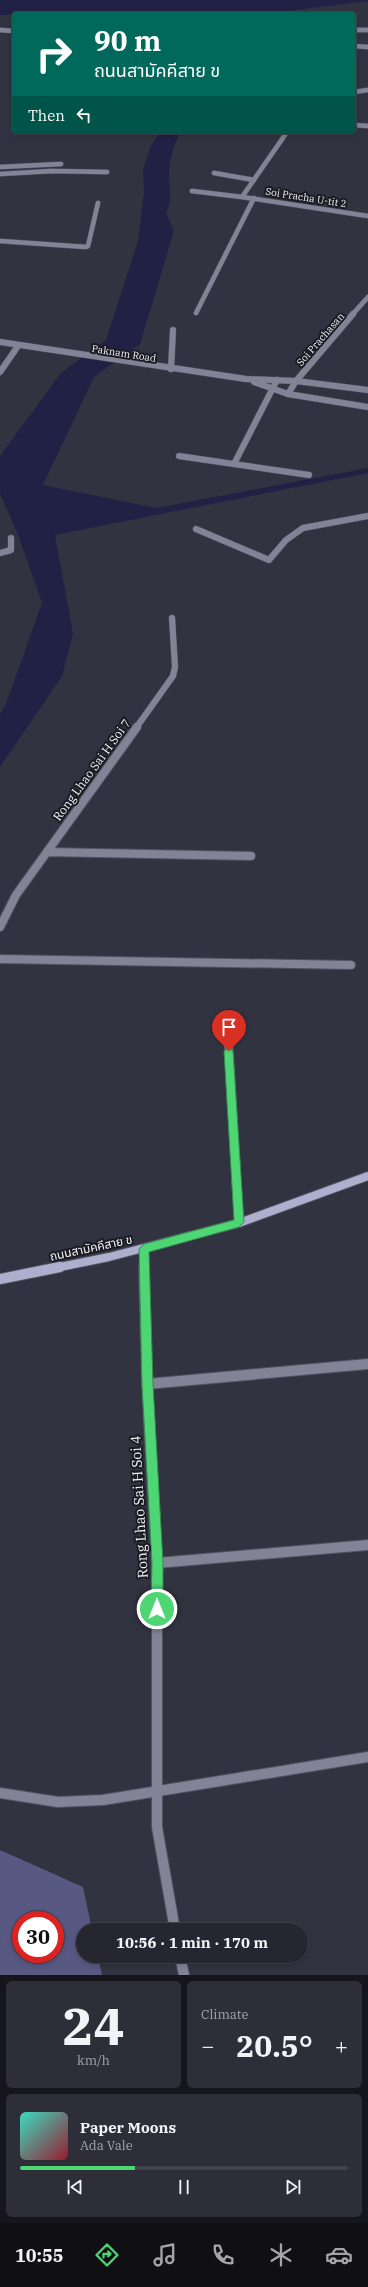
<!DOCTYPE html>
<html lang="en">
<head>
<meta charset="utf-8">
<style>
  body { margin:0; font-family:"IBM Plex Serif","Noto Sans Thai",serif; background:#2e2e39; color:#f1f3f6; height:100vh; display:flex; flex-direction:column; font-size:15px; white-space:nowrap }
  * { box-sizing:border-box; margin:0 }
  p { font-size:13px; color:#a4a5ab }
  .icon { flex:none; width:22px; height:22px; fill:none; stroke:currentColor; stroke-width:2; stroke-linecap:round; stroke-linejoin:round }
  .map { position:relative; height:1975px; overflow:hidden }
  .side { display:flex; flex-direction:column; gap:6px; padding:6px; background:#15151b; flex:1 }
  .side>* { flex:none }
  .hud { position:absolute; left:12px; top:12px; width:344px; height:122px; border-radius:4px; box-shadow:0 2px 6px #0003,0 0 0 1px #42434d; background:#00695c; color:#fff; overflow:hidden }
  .speed { position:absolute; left:12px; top:1911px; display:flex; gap:8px; font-size:20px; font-weight:700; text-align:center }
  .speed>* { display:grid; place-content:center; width:52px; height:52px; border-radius:50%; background:#262631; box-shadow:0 2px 6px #0003,0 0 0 1px #42434d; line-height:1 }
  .speed .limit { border:6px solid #d22; background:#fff; color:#111 }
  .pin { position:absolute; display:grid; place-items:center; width:34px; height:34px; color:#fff; margin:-41px -17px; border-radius:50% 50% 50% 0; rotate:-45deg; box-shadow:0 0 4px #0007 }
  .pin .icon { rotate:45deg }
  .me { position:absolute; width:44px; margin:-22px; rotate:0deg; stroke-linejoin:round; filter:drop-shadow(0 0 3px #0008) }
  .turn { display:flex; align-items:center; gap:14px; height:84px; padding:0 16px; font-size:18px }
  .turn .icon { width:52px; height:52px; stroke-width:2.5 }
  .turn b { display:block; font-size:28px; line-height:34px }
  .then { display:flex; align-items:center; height:38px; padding:0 16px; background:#0003; gap:8px; font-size:15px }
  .big { font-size:30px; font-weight:800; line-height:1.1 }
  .side .tile { flex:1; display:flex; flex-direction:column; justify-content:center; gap:6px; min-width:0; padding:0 14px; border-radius:6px; background:#2e2e39 }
  .side .dial { align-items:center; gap:0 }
  .dial b { font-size:52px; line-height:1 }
  .song { display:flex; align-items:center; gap:12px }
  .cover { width:48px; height:48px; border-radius:6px; background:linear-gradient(135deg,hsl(170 70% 55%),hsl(350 70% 35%)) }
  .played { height:4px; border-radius:2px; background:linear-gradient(90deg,#4ed675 35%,#42434d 35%) }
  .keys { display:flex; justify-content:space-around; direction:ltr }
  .heat { display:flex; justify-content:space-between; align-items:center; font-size:22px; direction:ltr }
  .side .tiles { flex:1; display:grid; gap:6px; grid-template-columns:1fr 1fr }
  .tile:last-child { grid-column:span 2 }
  .trip { position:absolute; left:76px; top:1923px; width:232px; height:40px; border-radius:20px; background:#262631; box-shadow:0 2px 6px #0003,0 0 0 1px #42434d; font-weight:800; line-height:40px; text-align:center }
  .tabs { display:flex; height:64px; justify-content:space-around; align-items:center; background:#0f0f14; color:#a4a5ab }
  .tabs .icon { width:28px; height:28px }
  .tabs .active { color:#4ed675 }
  .tabs b { font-size:18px; color:#f1f3f6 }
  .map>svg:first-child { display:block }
  .forest { fill:#585983; fill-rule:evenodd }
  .water { fill:#212045 }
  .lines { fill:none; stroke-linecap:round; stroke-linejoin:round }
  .service-far1-casing { stroke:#51525f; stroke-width:5.5 }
  .service-casing { stroke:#51525f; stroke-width:7 }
  .minor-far3-casing { stroke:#51525f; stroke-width:5.5 }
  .minor-far2-casing { stroke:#51525f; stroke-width:7 }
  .minor-far1-casing { stroke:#51525f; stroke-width:10 }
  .minor-casing { stroke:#51525f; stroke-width:12 }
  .tertiary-casing { stroke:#51525f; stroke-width:7 }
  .secondary-far1-casing { stroke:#51525f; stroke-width:10 }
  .secondary-casing { stroke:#51525f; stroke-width:12 }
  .service-far1 { stroke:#828397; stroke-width:4.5 }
  .service { stroke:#828397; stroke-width:6 }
  .minor-far3 { stroke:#828397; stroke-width:4.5 }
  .minor-far2 { stroke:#828397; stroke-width:6 }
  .minor-far1 { stroke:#828397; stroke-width:8 }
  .minor { stroke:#828397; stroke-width:10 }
  .tertiary { stroke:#828397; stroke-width:6 }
  .secondary-far1 { stroke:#adafcf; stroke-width:8 }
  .secondary { stroke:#adafcf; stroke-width:10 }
  .route { fill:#4ed675; stroke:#338b4c }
  .labels { text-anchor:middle; stroke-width:4; stroke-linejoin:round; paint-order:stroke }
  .far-street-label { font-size:10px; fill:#f2f2fb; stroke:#1b1b22 }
  .street-label { font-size:12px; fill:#f2f2fb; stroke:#1b1b22 }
  .near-street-label { font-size:14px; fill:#f2f2fb; stroke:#1b1b22 }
</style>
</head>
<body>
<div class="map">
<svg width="368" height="1975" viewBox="0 0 368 1975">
  <rect width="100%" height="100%" fill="#323341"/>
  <path class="forest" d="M0 1850 83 1887 92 1930H83V1956H98L102 1975H0ZM21 1920H55V1954H21Z"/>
  <path class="water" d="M0 0H368V1L263 14 47 13 0 15Z
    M160 132H181C174 142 170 158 169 171 168 188 174 197 166 213L174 231 140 344 94 377 43 485 156 508 368 468V473L55 535 73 634 62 676 0 767V714L6 704 42 603 20 540 0 493V456L61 373 106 340 138 241 144 192 143 169 151 146Z"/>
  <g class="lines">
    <g class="service-far1-casing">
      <path id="service-far1" d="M354 92 368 90
        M0 167 61 164
        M214 173 254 180
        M0 174 52 171 107 172
        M192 191 242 197"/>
    </g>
    <g class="service-casing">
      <path id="service" d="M171 369 173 330
        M179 456 309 475
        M234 464 277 380
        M0 553 11 550V538"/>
    </g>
    <g class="minor-far3-casing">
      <path id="minor-far3" d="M0 30 14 31
        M354 30H368
        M354 46 368 47
        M354 125 368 126
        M287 132 242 197 368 216
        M0 241 86 247 88 246 98 203
        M196 313 254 198
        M352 315 368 297"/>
    </g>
    <g class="minor-far2-casing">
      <path id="minor-far2" d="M0 372 18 346
        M288 394 296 381 353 314
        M196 529 269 560 286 540 303 528 368 516
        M136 728 173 676 175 667 172 618"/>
    </g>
    <g class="minor-far1-casing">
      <path id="minor-far1" d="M47 852 251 856
        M0 927 16 895 137 727
        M0 959 351 965
        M228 1035 239 1223
        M144 1249V1268"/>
    </g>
    <g class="minor-casing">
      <path id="minor" d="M144 1267 147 1384 157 1563V1827L175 1930
        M147 1384 368 1364
        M157 1563 368 1545
        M0 1793 58 1802 103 1800 368 1757
        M180 1956 184 1975"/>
    </g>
    <g class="tertiary-casing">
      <path id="tertiary" d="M0 342 246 379 296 381 368 390
        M254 382 288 394 368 407"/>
    </g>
    <g class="secondary-far1-casing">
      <path id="secondary-far1" d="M55 1268 109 1257 239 1223 368 1176"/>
    </g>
    <g class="secondary-casing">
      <path id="secondary" d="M0 1279 60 1267"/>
    </g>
    <use href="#service-far1" class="service-far1"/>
    <use href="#service" class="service"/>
    <use href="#minor-far3" class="minor-far3"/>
    <use href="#minor-far2" class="minor-far2"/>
    <use href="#minor-far1" class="minor-far1"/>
    <use href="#minor" class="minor"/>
    <use href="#tertiary" class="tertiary"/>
    <use href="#secondary-far1" class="secondary-far1"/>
    <use href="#secondary" class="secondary"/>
  </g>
  <path class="route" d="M229 1047 233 1051 244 1222 239 1227 149 1252 153 1384 163 1563V1609L161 1613 157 1615 153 1613 151 1609 152 1563 142 1384 139 1249 144 1244 234 1220 224 1051Z"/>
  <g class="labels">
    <g class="far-street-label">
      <text transform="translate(306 197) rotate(9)" y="4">Soi Pracha U-tit 2</text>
      <text transform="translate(320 339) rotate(-49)" y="4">Soi Prachasan</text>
      <text transform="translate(124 353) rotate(9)" y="4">Paknam Road</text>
    </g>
    <g class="street-label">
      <text transform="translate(92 770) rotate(-54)" y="4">Rong Lhao Sai H Soi 7</text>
      <text transform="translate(91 1248) rotate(-12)" y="4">ถนนสามัคคีสาย ข</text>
    </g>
    <g class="near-street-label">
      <text transform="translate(139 1507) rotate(-93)" y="5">Rong Lhao Sai H Soi 4</text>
    </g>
  </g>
</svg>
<div class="speed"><div class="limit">30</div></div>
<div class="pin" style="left:229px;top:1051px;background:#d93025"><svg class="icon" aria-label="arrive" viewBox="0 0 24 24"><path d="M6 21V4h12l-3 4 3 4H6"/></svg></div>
<svg class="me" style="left:157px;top:1609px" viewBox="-20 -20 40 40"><circle r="17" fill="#4ed675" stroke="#fff" stroke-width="3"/><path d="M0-11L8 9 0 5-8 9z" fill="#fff"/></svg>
<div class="trip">10:56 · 1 min · 170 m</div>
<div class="hud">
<div class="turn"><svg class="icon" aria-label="right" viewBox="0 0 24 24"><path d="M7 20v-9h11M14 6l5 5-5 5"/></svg><div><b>90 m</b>ถนนสามัคคีสาย ข</div></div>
<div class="then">Then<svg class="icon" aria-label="left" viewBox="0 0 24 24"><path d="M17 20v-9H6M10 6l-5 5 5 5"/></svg></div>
</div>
</div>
<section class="side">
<div class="tiles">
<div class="tile dial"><b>24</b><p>km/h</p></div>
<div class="tile"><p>Climate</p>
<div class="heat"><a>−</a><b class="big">20.5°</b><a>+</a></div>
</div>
<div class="tile">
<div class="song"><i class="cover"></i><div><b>Paper Moons</b><p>Ada Vale</p></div></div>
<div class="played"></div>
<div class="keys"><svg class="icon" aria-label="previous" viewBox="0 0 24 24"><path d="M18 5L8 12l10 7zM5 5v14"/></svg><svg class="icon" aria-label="pause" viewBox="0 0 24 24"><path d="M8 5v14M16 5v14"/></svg><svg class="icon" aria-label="next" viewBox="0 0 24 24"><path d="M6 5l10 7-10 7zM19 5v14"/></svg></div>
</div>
</div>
</section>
<nav class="tabs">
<b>10:55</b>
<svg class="icon active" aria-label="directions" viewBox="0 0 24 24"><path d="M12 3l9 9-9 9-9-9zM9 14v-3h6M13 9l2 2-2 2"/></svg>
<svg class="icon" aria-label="music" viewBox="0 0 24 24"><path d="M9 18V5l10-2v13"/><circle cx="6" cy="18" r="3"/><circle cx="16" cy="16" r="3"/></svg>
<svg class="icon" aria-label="phone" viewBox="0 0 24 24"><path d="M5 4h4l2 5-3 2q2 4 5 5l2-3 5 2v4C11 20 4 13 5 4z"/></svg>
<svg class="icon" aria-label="climate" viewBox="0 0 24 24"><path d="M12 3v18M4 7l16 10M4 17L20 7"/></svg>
<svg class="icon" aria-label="car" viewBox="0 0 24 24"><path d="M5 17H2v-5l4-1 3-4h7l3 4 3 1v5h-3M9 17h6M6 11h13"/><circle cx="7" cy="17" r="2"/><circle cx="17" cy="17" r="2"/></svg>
</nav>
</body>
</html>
